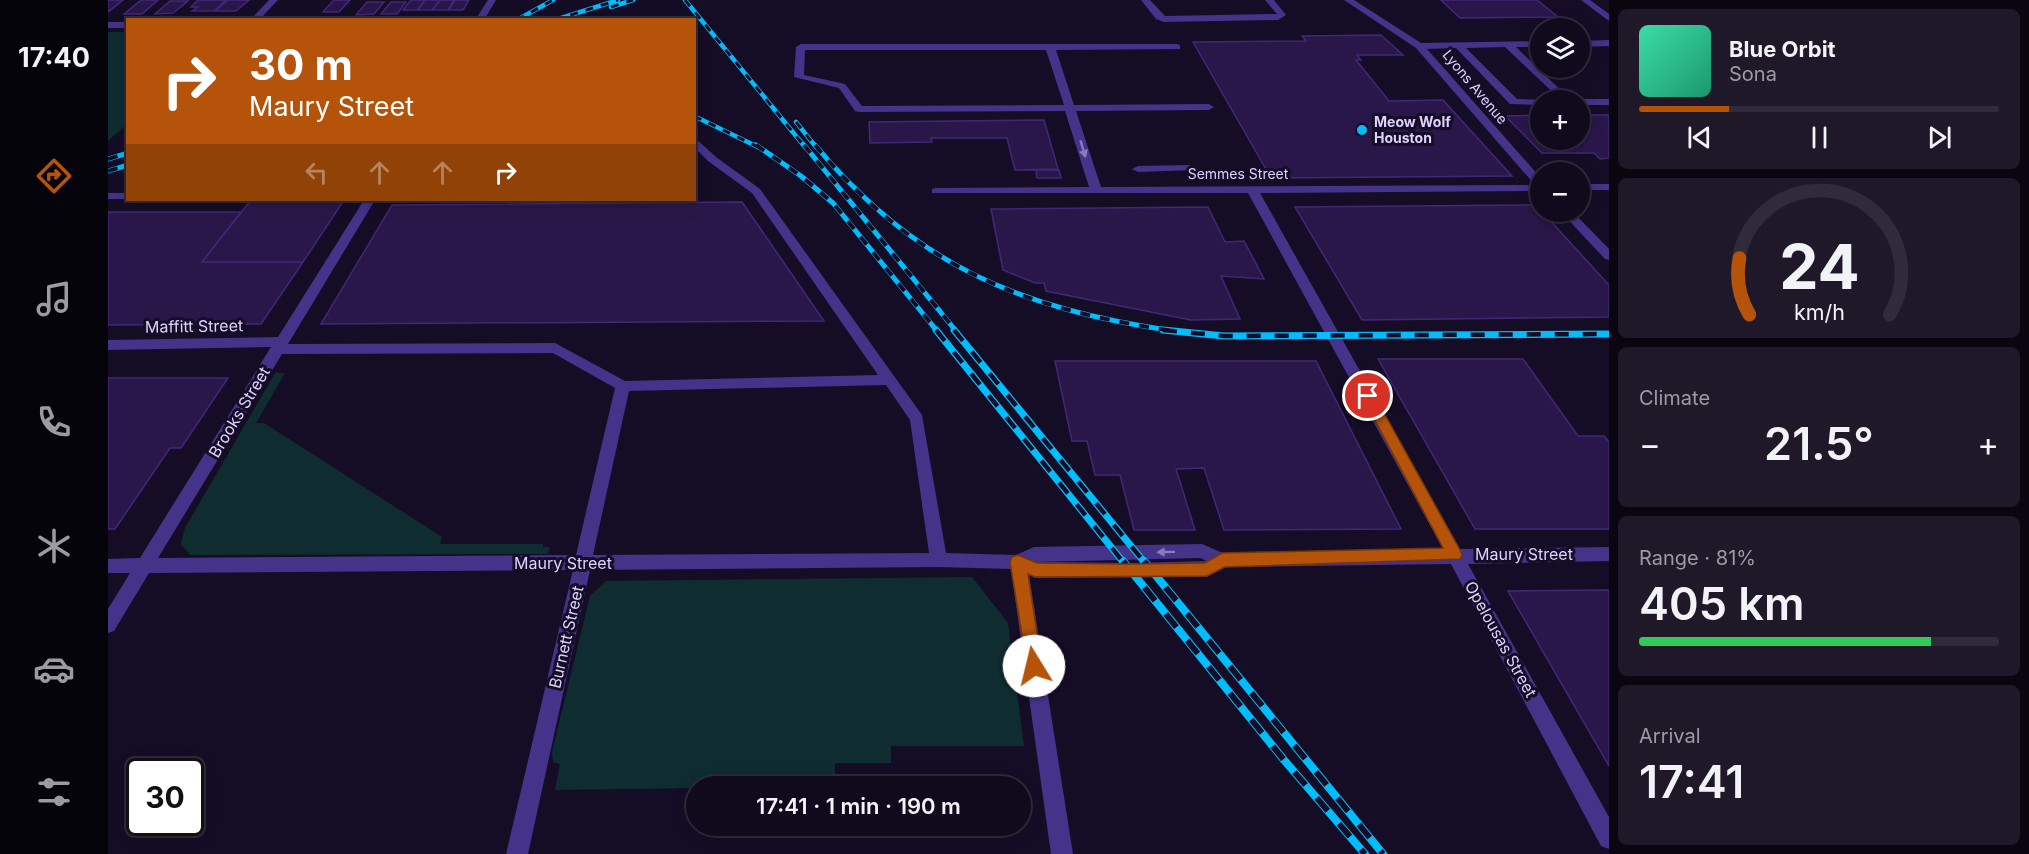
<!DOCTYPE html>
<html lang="en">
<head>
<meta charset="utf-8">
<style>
  body { margin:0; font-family:Inter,sans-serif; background:#1e1829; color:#f1f3f6; height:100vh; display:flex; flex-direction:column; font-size:22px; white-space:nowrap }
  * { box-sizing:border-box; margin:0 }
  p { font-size:20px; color:#9c9aa3 }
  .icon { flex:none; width:33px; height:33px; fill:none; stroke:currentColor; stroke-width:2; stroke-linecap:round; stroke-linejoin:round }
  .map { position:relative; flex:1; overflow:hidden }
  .drawer { display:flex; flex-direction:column; gap:9px; padding:9px; background:#09060f; width:420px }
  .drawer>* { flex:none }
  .banner { position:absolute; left:18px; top:18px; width:570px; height:183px; border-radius:0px; box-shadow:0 3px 15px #0003,0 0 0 2px #302b3b; background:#b45309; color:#fff; overflow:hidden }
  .tools { position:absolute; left:1422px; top:18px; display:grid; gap:12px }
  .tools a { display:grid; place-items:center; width:60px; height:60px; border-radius:50%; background:#100a1c; box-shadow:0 3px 15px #0003,0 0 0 2px #302b3b; font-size:30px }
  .speed { position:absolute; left:18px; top:758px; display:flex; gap:12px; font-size:30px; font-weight:700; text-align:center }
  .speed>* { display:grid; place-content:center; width:78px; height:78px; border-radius:50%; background:#100a1c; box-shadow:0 3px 15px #0003,0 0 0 2px #302b3b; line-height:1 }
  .speed .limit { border:3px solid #111; border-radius:9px; background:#fff; color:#111 }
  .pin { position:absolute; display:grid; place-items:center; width:51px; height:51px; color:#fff; margin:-26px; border:3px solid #fff; border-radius:50%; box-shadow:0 2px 6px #0007 }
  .me { position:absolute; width:66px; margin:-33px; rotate:351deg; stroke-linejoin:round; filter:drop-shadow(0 0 4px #0008) }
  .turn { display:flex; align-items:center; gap:21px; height:126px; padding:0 24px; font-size:27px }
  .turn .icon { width:78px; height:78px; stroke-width:2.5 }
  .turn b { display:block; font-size:42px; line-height:51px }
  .lanes { display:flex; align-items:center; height:57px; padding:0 24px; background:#0003; justify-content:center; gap:30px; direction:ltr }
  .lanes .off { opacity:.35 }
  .big { font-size:45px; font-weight:600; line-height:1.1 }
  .drawer .tile { flex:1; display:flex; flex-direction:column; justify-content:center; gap:9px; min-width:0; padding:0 21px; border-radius:9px; background:#1e1829 }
  .drawer .dial { align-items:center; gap:0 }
  .dial svg { height:156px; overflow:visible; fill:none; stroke:#302b3b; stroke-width:7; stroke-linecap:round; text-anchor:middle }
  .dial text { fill:#f1f3f6; stroke:none }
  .song { display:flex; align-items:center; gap:18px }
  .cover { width:72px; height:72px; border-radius:9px; background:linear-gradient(135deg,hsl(160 70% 55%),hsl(160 70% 35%)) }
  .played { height:6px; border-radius:3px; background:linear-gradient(90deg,#b45309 25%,#302b3b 25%) }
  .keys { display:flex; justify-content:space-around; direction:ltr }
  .heat { display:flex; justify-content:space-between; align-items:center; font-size:33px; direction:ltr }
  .charge { height:9px; border-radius:4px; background:linear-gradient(90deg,#34c759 81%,#302b3b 0) }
  .trip { position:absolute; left:578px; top:776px; width:345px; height:60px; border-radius:30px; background:#100a1c; box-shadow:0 3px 15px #0003,0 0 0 2px #302b3b; font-weight:600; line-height:60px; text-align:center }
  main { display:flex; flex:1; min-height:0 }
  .tabs { display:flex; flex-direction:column; width:108px; justify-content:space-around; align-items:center; background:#06040b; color:#9c9aa3 }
  .tabs .icon { width:42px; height:42px }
  .tabs .selected { color:#b45309 }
  .tabs b { font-size:27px; color:#f1f3f6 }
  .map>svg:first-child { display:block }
  .green { fill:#0f2d31 }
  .building { fill:#291749; stroke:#432777; stroke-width:1.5 }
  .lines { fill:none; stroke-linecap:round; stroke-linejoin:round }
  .minor { fill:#443389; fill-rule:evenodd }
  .rail-far3-casing { stroke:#00bdfd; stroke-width:4.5 }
  .rail-far2-casing { stroke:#00bdfd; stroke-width:5 }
  .rail-far1-casing { stroke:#00bdfd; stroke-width:7 }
  .rail-casing { stroke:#00bdfd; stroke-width:8 }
  .rail-far3 { stroke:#150d26; stroke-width:3; stroke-dasharray:8; stroke-linecap:butt }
  .rail-far2 { stroke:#150d26; stroke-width:4; stroke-dasharray:10; stroke-linecap:butt }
  .rail-far1 { stroke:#150d26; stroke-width:4.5; stroke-dasharray:14; stroke-linecap:butt }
  .rail { stroke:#150d26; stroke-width:6; stroke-dasharray:17; stroke-linecap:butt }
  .oneway { fill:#897bbe }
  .route { fill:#b45309; stroke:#753606; stroke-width:1.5 }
  .poi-dot { fill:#00bdfd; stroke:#150d26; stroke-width:2 }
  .labels { text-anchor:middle; stroke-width:6; stroke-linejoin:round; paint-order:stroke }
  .far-street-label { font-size:14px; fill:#ded2ff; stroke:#150d26 }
  .far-poi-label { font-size:14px; font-weight:bold; fill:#ded2ff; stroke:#150d26; text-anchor:start }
  .street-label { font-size:16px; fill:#ded2ff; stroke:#150d26 }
</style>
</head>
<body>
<main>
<nav class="tabs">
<b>17:40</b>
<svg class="icon selected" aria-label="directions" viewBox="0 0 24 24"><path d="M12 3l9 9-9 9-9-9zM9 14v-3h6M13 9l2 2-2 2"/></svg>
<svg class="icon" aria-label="music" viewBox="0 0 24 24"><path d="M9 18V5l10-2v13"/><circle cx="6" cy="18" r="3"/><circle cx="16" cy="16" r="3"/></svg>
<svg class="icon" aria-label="phone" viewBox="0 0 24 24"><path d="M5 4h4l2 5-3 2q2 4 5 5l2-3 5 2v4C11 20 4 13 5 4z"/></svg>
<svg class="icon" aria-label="climate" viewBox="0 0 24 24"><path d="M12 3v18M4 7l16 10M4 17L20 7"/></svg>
<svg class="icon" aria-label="car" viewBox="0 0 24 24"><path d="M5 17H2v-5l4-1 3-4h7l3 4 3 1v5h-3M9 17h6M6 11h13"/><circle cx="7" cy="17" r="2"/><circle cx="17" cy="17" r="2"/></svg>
<svg class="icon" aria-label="filters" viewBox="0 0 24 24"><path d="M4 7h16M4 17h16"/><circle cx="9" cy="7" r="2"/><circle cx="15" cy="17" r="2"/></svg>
</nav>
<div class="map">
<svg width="1501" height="854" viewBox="0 0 1501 854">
  <rect width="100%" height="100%" fill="#150d26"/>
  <path class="green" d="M0 32H19L20 123 0 141Z
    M167 373H177L148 423H156L334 537 332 544H435V547H442L440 554 82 555 73 544 77 528Z
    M864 577 900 623 916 746H783V763H727V786L447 790 452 764 445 762 444 752 482 596 498 581Z"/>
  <path class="building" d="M0 0H15L0 12Z
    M33 0H50L34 14H16Z
    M90 0H118L106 11H84L90 7H83Z
    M120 0H141L128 11H107Z
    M226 0H242L231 12H215Z
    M303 0H317L309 10H295Z
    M317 0H332L324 10H310Z
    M332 0H346L340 10H325Z
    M347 0H361L355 10H341Z
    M1333 0H1429L1450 17 1352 18Z
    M62 1H80L65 13 47 14Z
    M259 2H276L266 14 248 15Z
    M283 2H298L289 14H273Z
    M1273 35 1295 55H1249L1253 60H1248L1281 101 1335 100 1404 176 1163 178 1085 42 1198 41 1194 36Z
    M1432 115V140H1472V115H1501V158L1492 159 1486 153H1434L1397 116Z
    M936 120 950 169 907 170 899 138H823L824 142 762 143 761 122Z
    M928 170H951L953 178H929Z
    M143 200H236L195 262H94Z
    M634 202 716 321 213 324 284 205Z
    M1428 205 1501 285V317L1254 320 1187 207Z
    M1100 207 1117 242 1136 241 1156 279 1113 276 1132 319 1083 320 938 291 936 283H927L895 270 883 209Z
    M0 212H133L94 262H195L153 324 0 325Z
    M1270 359H1415L1470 436H1496L1501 442V529H1367Z
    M947 361H1208L1293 529 1116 530 1096 468 1068 469 1087 530H1026L1012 475H987L979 441H964Z
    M0 378H120L73 448H62L7 529H0Z
    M1501 590V766L1400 591Z"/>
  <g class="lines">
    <path class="minor" d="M161 0H170L151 20H142Z
      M380 0H388L376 20H367Z
      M1033 0H1042L1057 16 1169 14 1157 0H1166L1178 15 1170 20 1056 22 1048 19Z
      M1236 0H1246L1313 43 1432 41V47H1408L1463 100H1453L1397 47 1358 48 1409 99 1436 100H1432V105L1402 104 1348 48 1319 49 1432 177V191L1152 193 1352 549 1501 547V561L1360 564 1501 817V849L1493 846 1343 564 1117 567 1099 577 927 578 921 575 965 854H943L903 569 831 567 482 570 420 854H398L465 570 41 573 6 631 0 633V609L22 573H0V559L32 558 163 347 0 350V340L170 337 256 200H267L180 344 447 343 517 381 770 375 644 193 600 161 586 147V137L608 157 652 189 814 415 838 553 908 555 926 547 1094 544 1115 553 1335 549 1140 193H824V189L828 188 981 187 957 111 751 112 747 111 731 88 686 77 688 47 693 44H1069L1072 45V49L948 50 966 105 1101 104 1106 107 1101 110 968 111 993 187 1427 185 1308 48ZM697 50H938L956 105 754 106 737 84 696 75ZM445 353 507 388 468 555 50 558 174 354ZM778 385 802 420 821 553 485 555 521 391ZM1093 558 1098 561 1023 563 927 562Z
      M1473 0H1482L1501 14V21Z
      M0 22H20V28H0Z
      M1501 40V46L1472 47V41Z
      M1472 99H1501V105H1472V100H1468Z
      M1081 165 1087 168 1085 170 1030 172 1024 169 1030 166Z
      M1472 184H1501V190H1472Z
      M0 193H20V199H0Z
      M1453 212H1465L1501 249V260L1497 259Z"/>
    <g class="rail-far3-casing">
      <path id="rail-far3" d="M577 0 697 147
        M503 7 525 0
        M409 20 445 0
        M447 20 510 0
        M586 116 650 147
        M688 122 708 147"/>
    </g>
    <g class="rail-far2-casing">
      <path id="rail-far2" d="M648 145 693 176 725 203 829 331
        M696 145 848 331
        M707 145C808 266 913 309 1066 331
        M0 159 20 153
        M0 171 20 165"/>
    </g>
    <g class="rail-far1-casing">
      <path id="rail-far1" d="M828 330 1016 563
        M846 330 1037 563
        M1055 330 1116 336 1501 334"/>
    </g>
    <g class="rail-casing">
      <path id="rail" d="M1015 561 1176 760 1257 854
        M1036 561 1275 854"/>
    </g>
    <use href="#rail-far3" class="rail-far3"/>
    <use href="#rail-far2" class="rail-far2"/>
    <use href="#rail-far1" class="rail-far1"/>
    <use href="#rail" class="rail"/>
  </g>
  <defs><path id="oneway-solid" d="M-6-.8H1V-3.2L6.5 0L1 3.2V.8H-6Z" transform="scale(1.5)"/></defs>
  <g class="oneway">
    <use href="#oneway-solid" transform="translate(975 149) rotate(73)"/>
    <use href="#oneway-solid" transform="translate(1058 552) rotate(179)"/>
  </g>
  <path class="route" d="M1260 391 1265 393 1352 550 1354 555 1352 559 1117 567 1099 576 927 577 920 574 934 666 932 672 926 674 920 672 902 562 904 557 910 555 929 563 1023 564 1097 563 1114 553 1335 548 1254 396Z"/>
  <circle class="poi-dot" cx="1254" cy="130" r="6"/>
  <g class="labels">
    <g class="far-street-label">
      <text transform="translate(1367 87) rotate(50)" y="5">Lyons Avenue</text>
      <text x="1130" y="179">Semmes Street</text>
    </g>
    <g class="far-poi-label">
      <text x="1266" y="127">Meow Wolf<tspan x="1266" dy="16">Houston</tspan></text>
    </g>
    <g class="street-label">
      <text transform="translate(86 326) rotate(-1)" y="6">Maffitt Street</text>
      <text transform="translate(131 412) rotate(-59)" y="6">Brooks Street</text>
      <text x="1416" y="560">Maury Street</text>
      <text x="455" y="569">Maury Street</text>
      <text transform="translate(458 637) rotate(-77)" y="6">Burnett Street</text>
      <text transform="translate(1393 639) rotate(61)" y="6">Opelousas Street</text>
    </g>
  </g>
</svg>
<div class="tools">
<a><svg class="icon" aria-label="layers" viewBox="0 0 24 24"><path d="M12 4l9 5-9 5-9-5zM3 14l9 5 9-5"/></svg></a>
<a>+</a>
<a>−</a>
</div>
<div class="speed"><div class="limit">30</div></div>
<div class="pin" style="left:1260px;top:396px;background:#d93025"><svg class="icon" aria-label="arrive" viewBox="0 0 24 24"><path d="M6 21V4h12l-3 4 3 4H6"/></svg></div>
<svg class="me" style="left:926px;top:666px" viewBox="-20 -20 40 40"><circle r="19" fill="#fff"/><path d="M0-13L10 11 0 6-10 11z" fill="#b45309"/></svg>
<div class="trip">17:41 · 1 min · 190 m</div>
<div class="banner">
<div class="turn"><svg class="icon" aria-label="right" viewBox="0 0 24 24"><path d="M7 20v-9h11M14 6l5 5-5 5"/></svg><div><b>30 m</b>Maury Street</div></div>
<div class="lanes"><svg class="icon off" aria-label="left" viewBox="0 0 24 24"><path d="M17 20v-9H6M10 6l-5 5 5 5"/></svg><svg class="icon off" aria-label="ahead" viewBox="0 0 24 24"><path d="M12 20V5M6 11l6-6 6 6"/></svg><svg class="icon off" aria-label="ahead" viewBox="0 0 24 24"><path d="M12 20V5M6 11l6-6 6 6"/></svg><svg class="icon" aria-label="right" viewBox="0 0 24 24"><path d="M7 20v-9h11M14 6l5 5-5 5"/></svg></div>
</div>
</div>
<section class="drawer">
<div class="tile">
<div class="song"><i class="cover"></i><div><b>Blue Orbit</b><p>Sona</p></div></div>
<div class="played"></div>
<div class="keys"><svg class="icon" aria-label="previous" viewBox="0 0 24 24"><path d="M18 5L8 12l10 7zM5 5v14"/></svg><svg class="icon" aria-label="pause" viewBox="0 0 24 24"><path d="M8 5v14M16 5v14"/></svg><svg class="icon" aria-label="next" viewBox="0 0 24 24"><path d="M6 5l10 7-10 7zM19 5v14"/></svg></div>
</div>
<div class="tile dial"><svg viewBox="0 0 100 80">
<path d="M14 69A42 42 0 1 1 86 69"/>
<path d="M14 69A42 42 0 0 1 9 40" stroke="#b45309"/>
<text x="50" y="56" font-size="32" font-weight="700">24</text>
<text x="50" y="72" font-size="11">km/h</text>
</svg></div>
<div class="tile"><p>Climate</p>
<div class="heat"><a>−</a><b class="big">21.5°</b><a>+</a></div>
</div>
<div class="tile"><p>Range · 81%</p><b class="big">405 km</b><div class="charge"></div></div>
<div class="tile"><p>Arrival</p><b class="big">17:41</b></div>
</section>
</main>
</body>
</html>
